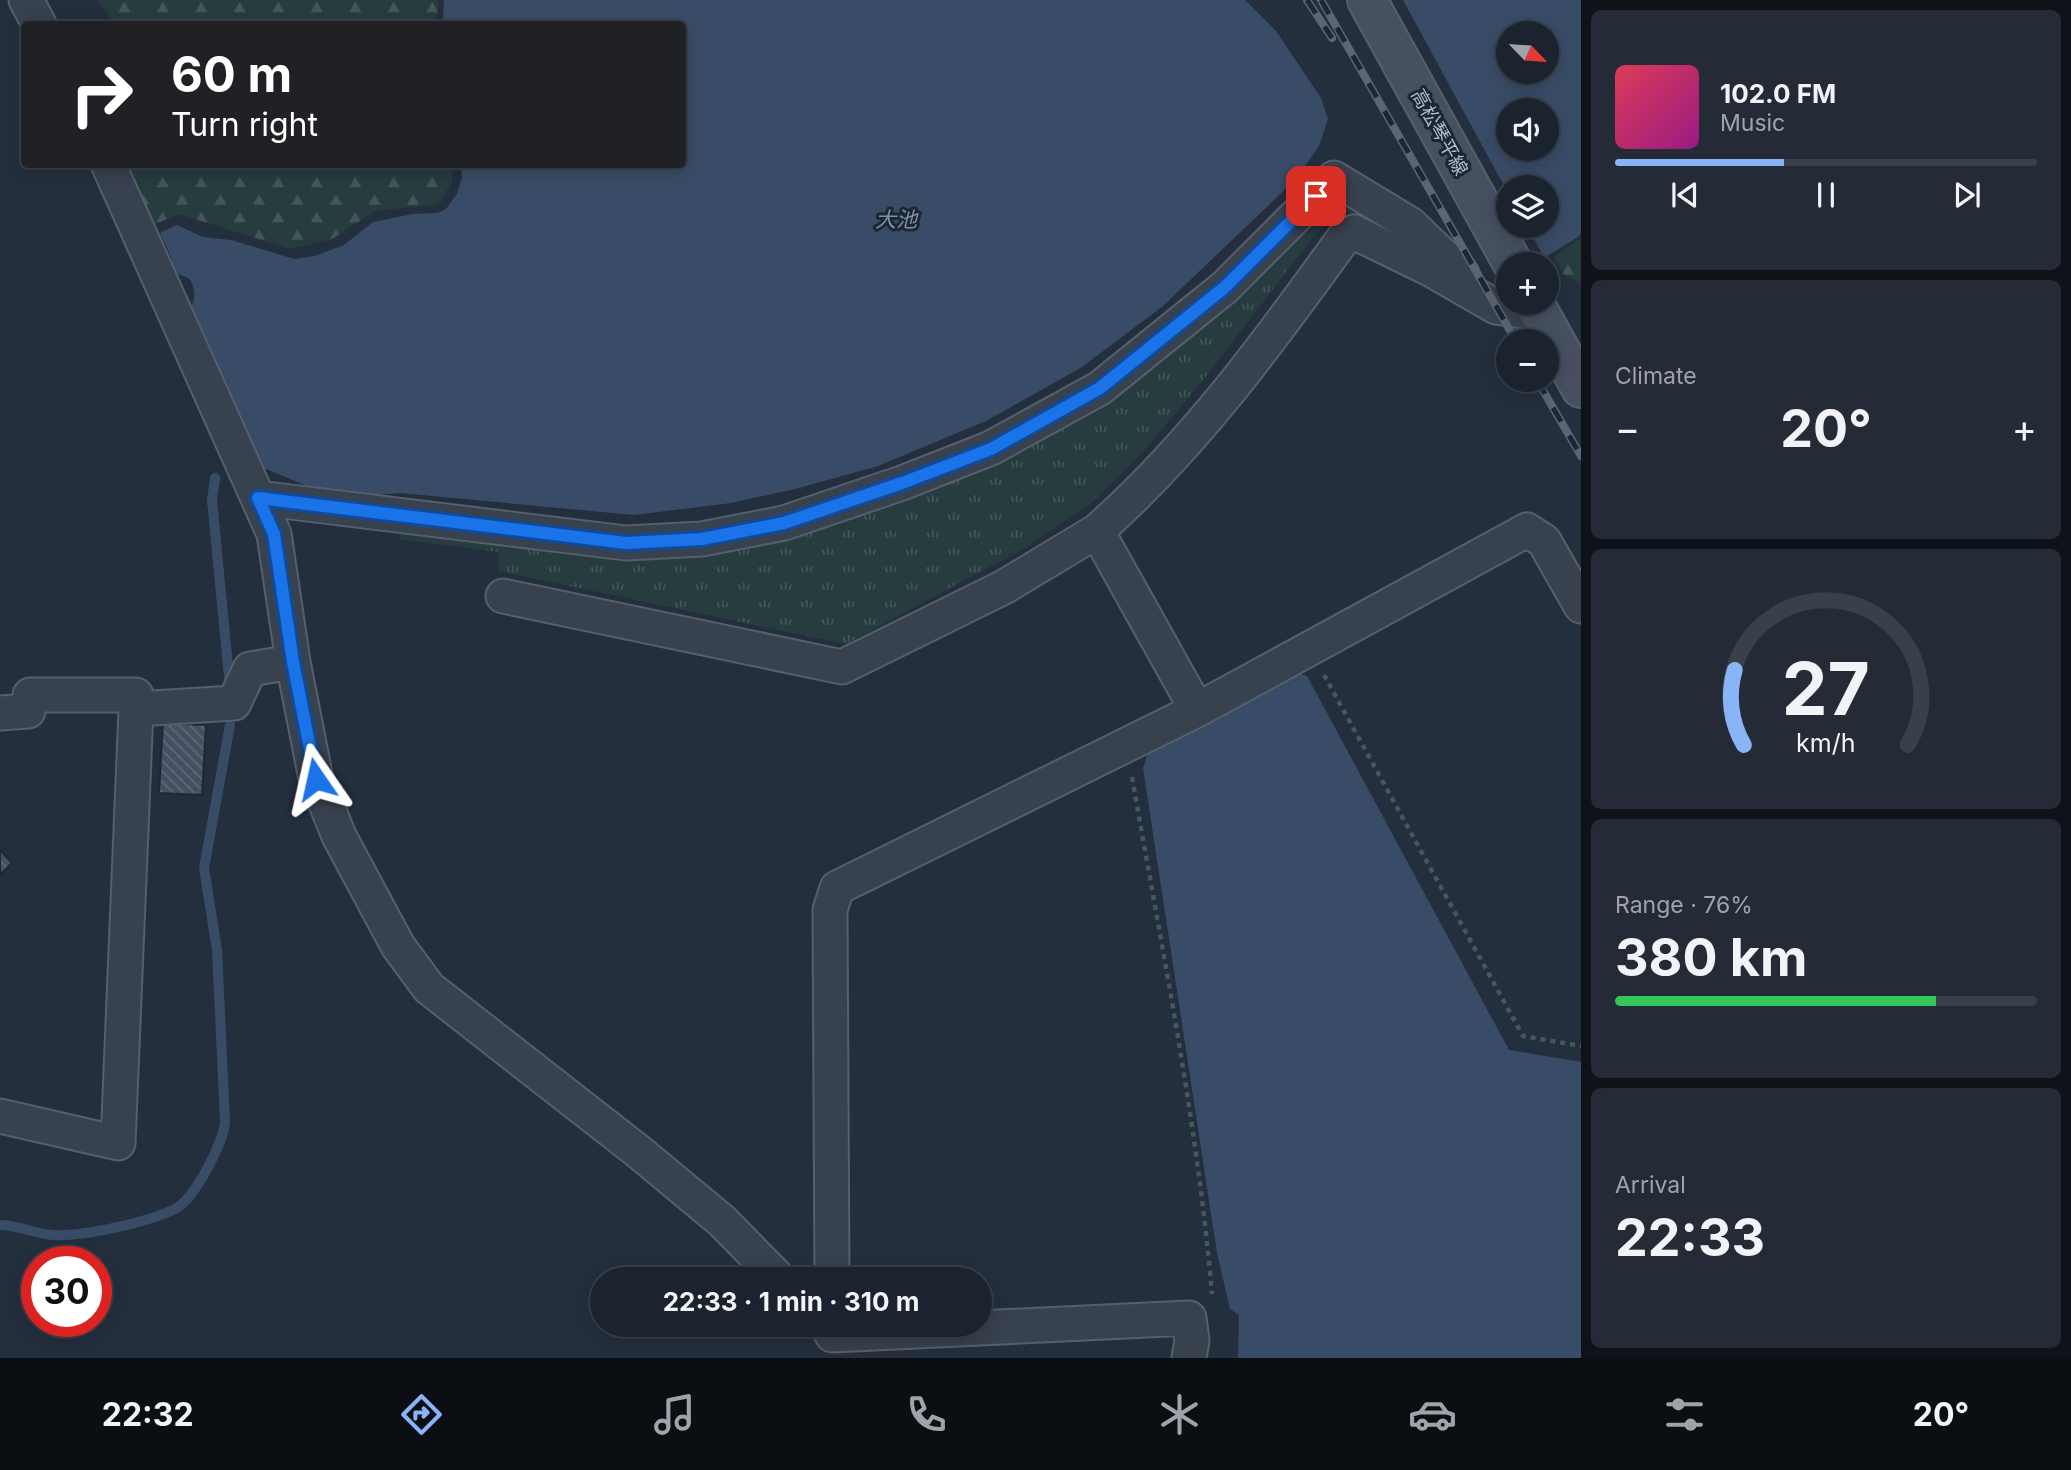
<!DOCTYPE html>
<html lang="en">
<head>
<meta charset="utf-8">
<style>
  body { margin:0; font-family:Inter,"Noto Sans JP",sans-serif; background:#242b36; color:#f1f3f6; height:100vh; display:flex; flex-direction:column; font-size:26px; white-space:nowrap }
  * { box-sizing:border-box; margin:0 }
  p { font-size:23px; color:#a0a4aa }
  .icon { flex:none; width:38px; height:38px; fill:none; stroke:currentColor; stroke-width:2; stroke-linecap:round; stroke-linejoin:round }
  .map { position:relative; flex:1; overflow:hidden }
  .drawer { display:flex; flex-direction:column; gap:10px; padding:10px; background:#0f1319; width:490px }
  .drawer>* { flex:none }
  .hud { position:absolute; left:21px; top:21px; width:665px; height:147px; border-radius:7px; box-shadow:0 4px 18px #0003,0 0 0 2px #39404a; background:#202124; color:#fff; overflow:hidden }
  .needle { width:46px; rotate:115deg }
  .buttons { position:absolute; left:1496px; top:21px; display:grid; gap:14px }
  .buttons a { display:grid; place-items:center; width:63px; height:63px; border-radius:50%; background:#1b232e; box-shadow:0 4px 18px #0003,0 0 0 2px #39404a; font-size:35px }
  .speed { position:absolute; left:21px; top:1246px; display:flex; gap:14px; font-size:35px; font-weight:700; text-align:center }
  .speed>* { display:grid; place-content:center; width:91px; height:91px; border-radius:50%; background:#1b232e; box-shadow:0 4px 18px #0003,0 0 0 2px #39404a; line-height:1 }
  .speed .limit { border:10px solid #d22; background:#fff; color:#111 }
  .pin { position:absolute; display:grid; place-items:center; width:60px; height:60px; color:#fff; margin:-30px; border-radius:14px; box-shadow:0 4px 10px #0006 }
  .me { position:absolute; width:77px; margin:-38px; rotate:349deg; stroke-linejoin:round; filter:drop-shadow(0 0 5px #0008) }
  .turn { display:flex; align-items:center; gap:24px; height:147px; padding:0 35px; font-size:32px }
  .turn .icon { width:91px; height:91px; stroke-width:2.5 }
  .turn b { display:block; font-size:49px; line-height:60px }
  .big { font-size:52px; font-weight:700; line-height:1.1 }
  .drawer .tile { flex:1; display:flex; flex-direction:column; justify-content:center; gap:10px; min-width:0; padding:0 24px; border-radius:10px; background:#242b36 }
  .drawer .dial { align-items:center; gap:0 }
  .dial svg { height:182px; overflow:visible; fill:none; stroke:#39404a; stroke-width:7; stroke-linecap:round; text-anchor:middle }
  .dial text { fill:#f1f3f6; stroke:none }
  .song { display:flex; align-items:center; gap:21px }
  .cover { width:84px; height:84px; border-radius:10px; background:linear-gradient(135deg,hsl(350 70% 55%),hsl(310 70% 35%)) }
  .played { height:7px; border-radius:4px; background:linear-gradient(90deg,#8ab4f8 40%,#39404a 40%) }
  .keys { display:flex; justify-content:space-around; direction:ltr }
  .heat { display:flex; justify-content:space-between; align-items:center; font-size:38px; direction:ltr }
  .charge { height:10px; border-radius:5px; background:linear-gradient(90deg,#34c759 76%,#39404a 0) }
  .trip { position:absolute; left:590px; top:1267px; width:402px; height:70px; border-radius:35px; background:#1b232e; box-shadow:0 4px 18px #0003,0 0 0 2px #39404a; font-weight:700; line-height:70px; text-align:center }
  .tabs { display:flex; height:112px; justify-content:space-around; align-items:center; background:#0b0e12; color:#a0a4aa }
  .tabs .icon { width:49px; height:49px }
  .tabs .active { color:#8ab4f8 }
  .tabs b { font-size:32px; color:#f1f3f6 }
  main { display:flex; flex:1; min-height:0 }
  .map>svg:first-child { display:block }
  .grass { fill:url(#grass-tufts) }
  .forest { fill:url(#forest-firs) }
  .water { fill:#394c67; fill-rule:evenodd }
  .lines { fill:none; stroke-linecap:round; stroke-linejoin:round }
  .stream { stroke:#394c67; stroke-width:10 }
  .building { fill:url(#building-back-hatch); stroke:#1f2835; stroke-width:2 }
  .minor-casing { stroke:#565f6c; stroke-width:37 }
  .secondary-casing { stroke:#565f6c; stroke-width:42 }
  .path { stroke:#44595c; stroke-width:4.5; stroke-dasharray:5 5; stroke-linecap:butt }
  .minor { stroke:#38414e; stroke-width:33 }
  .secondary { stroke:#465061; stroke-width:38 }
  .rail-casing { stroke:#5a6575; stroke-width:8 }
  .rail { stroke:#1d2633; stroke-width:5; stroke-dasharray:16; stroke-linecap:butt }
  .route-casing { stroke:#114b97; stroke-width:18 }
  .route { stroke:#1a73e8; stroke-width:12 }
  .labels { text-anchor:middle; stroke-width:6; stroke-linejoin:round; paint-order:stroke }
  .street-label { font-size:19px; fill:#b4bcc9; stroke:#1d2633 }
  .water-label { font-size:21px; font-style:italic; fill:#7c92b1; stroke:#1d2633 }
</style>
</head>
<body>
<main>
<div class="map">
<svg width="1581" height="1358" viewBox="0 0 1581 1358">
  <defs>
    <pattern id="grass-tufts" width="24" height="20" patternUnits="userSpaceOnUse" patternTransform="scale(1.75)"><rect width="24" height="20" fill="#263c3f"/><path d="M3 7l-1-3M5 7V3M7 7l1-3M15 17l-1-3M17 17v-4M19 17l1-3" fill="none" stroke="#435659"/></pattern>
    <pattern id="forest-firs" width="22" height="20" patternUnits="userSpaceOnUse" patternTransform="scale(1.75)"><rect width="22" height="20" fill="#263c3f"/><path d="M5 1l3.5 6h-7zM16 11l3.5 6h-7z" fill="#435659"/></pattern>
    <pattern id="building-back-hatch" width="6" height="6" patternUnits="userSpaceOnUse" patternTransform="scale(1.75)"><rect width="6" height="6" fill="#455162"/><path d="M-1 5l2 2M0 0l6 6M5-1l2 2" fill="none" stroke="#5d6877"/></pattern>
  </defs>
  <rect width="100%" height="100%" fill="#242f3e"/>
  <path class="grass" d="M1336 194 1424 252 1340 208 1309 242 1204 379 1143 452 1092 502 1025 548 846 644 498 571 499 552 399 539 403 525 661 552 977 461Z"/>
  <path class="forest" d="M98 0H438L437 24H115Z
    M125 165H452V182L438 204 375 211 332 239 290 249 179 214 153 225Z
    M1581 238V285L1562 273 1554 257Z"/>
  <path class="water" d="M444 0H1245L1276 31 1321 98 1328 119 1319 146 1297 178 1163 306 1082 367 986 421 878 466 795 489 731 503 634 515 400 493 359 496 304 485 267 469 260 471 189 311C196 299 196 291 190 279L176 273 169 275 163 264 172 259 160 233 177 225 203 237 231 240 294 259 315 256 344 245 373 222 413 214 437 213 446 209 457 194 462 178 461 165 682 164V24H443Z
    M1403 0H1581V234L1578 237 1544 258 1527 226H1547V187H1508V193ZM1508 33H1547V72H1508ZM1508 110H1547V149H1508Z
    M1296 672 1307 676 1509 1050 1581 1062V1358H1238L1239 1315 1230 1309 1217 1253 1143 768 1149 750Z"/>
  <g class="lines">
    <path class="stream" d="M215 478 212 500 230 687
      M0 1225C18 1225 35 1234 53 1235 83 1237 148 1222 175 1209 194 1200 224 1142 225 1121L217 950 204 868 230 725"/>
  </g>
  <path class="building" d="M163 723 206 725 202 795 159 793Z
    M0 850 12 863 0 875Z"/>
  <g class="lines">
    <g class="minor-casing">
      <path id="minor" d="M26 0 39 24
        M108 164 274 534 293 662 316 779 339 836 398 946 429 988 639 1152 722 1221 779 1279
        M258 498 626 543 702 539 784 523 902 483 991 448 1100 388 1225 287 1334 178 1410 224 1462 274
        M503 596 842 667 1004 587 1097 531
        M1197 710 1527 530 1544 541 1581 606
        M0 713 28 711 30 695H136V709L234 703 250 669 293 662
        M0 1116 118 1143 136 709
        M832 1279 830 910 837 888 1197 710 1097 531C1193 446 1268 343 1343 239L1354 232 1430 269 1496 307 1540 314
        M832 1325V1335L1189 1318 1192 1340 1189 1358"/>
    </g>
    <g class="secondary-casing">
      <path id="secondary" d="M1367 0 1513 264
        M1534 303 1581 388"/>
    </g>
    <path class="path" d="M1324 675 1523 1036 1581 1046
      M1132 777C1162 949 1197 1121 1212 1294"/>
    <use href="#minor" class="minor"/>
    <use href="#secondary" class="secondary"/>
    <g class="rail-casing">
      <path id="rail" d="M1307 0 1332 38
        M1321 0 1516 341
        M1537 380 1581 456"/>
    </g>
    <use href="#rail" class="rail"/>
  </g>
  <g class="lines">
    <g class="route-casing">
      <path id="route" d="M316 779 293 662 274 534 258 498 626 543 702 539 784 523 902 483 991 449 1100 388 1225 287 1316 196"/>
    </g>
    <use href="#route" class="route"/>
  </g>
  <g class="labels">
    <g class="street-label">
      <text transform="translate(1440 132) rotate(61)" y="7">高松琴平線</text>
    </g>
    <g class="water-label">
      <text x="896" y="227">大池</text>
    </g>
  </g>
</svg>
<div class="buttons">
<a><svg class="needle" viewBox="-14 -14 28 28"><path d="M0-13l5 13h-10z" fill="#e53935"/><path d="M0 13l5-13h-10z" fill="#a0a4aa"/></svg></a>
<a><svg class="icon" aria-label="sound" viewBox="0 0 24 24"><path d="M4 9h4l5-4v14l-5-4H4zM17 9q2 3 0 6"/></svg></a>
<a><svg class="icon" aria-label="layers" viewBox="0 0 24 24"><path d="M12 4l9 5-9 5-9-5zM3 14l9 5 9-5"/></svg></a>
<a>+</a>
<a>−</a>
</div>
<div class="speed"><div class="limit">30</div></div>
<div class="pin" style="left:1316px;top:196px;background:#d93025"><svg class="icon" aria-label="arrive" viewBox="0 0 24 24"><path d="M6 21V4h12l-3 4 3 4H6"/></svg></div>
<svg class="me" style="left:316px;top:779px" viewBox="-20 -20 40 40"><path d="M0-17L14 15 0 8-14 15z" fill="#1a73e8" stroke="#fff" stroke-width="4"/></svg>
<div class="trip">22:33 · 1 min · 310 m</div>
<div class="hud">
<div class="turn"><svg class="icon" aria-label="right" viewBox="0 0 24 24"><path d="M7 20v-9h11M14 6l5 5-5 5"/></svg><div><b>60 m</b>Turn right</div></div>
</div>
</div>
<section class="drawer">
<div class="tile">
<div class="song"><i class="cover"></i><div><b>102.0 FM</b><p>Music</p></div></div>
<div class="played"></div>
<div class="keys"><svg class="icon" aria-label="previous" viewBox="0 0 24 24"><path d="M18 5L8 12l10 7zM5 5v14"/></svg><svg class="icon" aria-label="pause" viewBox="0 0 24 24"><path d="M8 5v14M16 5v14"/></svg><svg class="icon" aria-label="next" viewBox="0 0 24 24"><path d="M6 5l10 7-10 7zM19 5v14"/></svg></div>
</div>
<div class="tile"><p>Climate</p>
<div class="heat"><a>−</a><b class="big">20°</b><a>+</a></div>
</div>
<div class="tile dial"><svg viewBox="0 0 100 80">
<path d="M14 69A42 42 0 1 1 86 69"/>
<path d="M14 69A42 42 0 0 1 10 36" stroke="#8ab4f8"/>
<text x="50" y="56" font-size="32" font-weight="700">27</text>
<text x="50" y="72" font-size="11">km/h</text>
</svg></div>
<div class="tile"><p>Range · 76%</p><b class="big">380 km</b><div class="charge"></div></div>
<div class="tile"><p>Arrival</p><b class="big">22:33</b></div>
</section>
</main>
<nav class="tabs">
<b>22:32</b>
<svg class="icon active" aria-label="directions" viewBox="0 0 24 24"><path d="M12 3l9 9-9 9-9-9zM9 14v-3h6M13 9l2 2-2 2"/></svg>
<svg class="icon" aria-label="music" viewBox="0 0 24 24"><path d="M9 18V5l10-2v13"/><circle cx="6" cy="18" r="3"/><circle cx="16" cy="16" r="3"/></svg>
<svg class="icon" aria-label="phone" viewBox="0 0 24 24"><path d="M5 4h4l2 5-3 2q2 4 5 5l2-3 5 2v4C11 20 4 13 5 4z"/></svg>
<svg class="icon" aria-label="climate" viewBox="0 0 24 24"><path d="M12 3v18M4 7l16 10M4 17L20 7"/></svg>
<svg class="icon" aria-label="car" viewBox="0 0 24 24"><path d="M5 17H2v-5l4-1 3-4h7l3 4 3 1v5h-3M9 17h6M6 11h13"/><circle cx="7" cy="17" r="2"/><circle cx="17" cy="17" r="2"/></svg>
<svg class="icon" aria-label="filters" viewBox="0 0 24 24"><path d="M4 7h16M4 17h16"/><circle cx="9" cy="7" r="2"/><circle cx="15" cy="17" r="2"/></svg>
<b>20°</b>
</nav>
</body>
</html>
